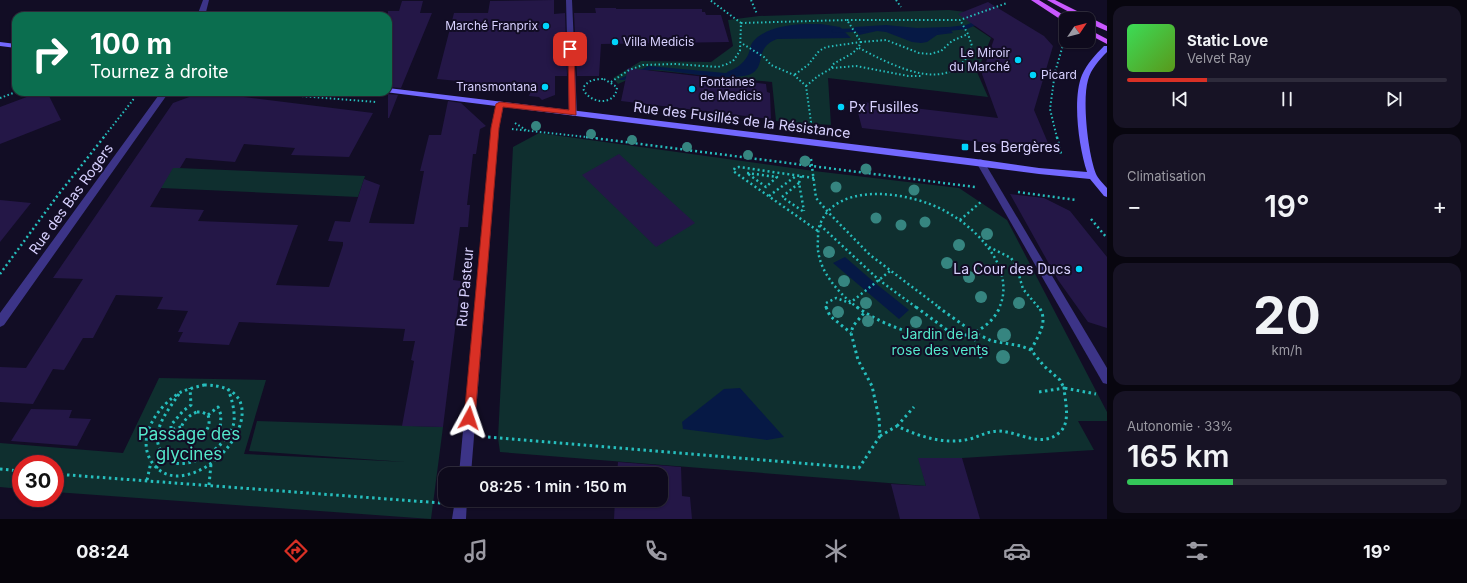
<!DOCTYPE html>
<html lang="fr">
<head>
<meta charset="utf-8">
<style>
  body { margin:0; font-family:Inter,sans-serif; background:#171325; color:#f1f3f6; height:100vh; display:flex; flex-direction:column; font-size:15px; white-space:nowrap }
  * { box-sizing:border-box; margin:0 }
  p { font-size:13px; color:#9b9aa3 }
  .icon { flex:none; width:22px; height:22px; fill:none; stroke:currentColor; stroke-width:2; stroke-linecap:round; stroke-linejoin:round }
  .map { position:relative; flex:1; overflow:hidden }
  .sheet { display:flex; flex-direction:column; gap:6px; padding:6px; background:#08060f; width:360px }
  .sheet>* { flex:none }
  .hud { position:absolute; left:12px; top:12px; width:380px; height:84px; border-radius:12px; box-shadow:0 1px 3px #0004,0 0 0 1px #2e2b3b; background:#0b6e4f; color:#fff; overflow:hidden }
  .needle { width:26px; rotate:55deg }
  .buttons { position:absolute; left:1059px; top:12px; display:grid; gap:8px }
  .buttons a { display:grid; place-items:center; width:36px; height:36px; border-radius:8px; background:#0e0a1c; box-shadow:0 1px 3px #0004,0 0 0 1px #2e2b3b; font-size:20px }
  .speed { position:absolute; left:12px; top:455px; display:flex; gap:8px; font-size:20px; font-weight:700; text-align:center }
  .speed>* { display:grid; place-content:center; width:52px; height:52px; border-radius:50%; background:#0e0a1c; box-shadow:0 1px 3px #0004,0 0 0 1px #2e2b3b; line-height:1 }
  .speed .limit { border:6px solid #d22; background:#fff; color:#111 }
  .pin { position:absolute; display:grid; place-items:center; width:34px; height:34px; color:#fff; margin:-17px; border-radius:8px; box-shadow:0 2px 6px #0006 }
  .me { position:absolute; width:44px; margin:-22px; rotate:5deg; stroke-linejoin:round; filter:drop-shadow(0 0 3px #0008) }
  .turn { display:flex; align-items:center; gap:14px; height:84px; padding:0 12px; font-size:18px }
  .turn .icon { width:52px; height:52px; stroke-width:2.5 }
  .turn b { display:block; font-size:28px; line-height:34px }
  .big { font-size:30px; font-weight:600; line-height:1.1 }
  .sheet .tile { flex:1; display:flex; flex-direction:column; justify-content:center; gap:6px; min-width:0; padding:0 14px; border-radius:12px; background:#171325 }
  .sheet .dial { align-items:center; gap:0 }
  .dial b { font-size:52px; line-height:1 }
  .song { display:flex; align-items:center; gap:12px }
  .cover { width:48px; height:48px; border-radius:6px; background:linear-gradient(135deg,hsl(130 70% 55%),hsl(90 70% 35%)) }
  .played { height:4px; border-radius:2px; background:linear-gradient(90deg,#d93025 25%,#2e2b3b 25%) }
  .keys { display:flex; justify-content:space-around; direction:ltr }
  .heat { display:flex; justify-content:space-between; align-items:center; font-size:22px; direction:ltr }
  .charge { height:6px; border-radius:3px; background:linear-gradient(90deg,#34c759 33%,#2e2b3b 0) }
  .trip { position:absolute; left:438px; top:467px; width:230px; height:40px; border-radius:12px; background:#0e0a1c; box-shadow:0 1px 3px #0004,0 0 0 1px #2e2b3b; font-weight:600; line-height:40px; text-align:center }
  .menu { display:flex; height:64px; justify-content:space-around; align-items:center; background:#06040b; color:#9b9aa3 }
  .menu .icon { width:28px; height:28px }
  .menu .active { color:#d93025 }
  .menu b { font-size:18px; color:#f1f3f6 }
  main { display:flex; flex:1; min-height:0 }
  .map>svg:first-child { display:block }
  .green { fill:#0f2f2f }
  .water { fill:#061945 }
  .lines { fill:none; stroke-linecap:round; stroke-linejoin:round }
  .stream { fill:#061945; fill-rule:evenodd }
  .building { fill:#241747 }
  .path-far2 { stroke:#26bebd; stroke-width:2; stroke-dasharray:1.5 2.5; stroke-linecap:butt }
  .path-far1 { stroke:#26bebd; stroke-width:2.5; stroke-dasharray:2 3; stroke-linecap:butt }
  .path { stroke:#26bebd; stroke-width:3; stroke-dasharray:2.5 3.5; stroke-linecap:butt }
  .pedestrian { fill:#3c3487; fill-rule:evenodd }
  .minor { fill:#3c3487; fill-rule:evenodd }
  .tertiary { fill:#3c3487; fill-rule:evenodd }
  .secondary { fill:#7368ff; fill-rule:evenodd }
  .primary { fill:#c958ff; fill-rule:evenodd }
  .tree { fill:#368580 }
  .route { fill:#d93025; stroke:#8d1f18 }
  .poi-dot { fill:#00d5fc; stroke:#120d25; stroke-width:1.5 }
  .labels { text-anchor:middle; stroke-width:4; stroke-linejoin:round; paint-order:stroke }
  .far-poi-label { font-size:12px; fill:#d8d1ff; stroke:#120d25; text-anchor:end }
  .poi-label { font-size:14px; fill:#d8d1ff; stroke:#120d25; text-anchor:start }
  .street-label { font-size:14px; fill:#d8d1ff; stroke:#120d25 }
  .park-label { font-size:14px; fill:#54e8cb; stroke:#120d25 }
  .near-park-label { font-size:17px; fill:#54e8cb; stroke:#120d25 }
</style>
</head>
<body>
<main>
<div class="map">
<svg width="1107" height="519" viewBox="0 0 1107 519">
  <rect width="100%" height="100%" fill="#120d25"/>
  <path class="green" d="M949 10 966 12 982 22 973 26 991 38 977 72 988 97 828 78 831 125 776 121 772 82 662 71 649 70 618 84 613 78 641 61 711 62 733 46 728 20 759 16Z
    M539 133 814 171 959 188 1007 220 1107 412V421H1078L1094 450 962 458H919L926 486 500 452 498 438 513 147Z
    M130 166 365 176 358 197 117 186Z
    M159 378 266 380 244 454 406 462 249 451 257 421 443 427 431 519 55 492V464H21V489L0 487V443L123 453Z"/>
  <path class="water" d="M804 24H821L840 27 851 38 777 39C747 50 777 78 729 77L727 72C737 68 743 64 748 55 750 51 750 46 752 43 763 28 788 25 804 24Z
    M886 25 917 28 948 27 953 33 937 35 927 42 921 43 912 42 886 32 877 31 859 35 854 27Z
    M845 257 875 283 909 310 899 319 833 263Z
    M740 388 784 437 767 440 683 429 682 422 724 389Z"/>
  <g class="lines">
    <path class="stream" d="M983 18 985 19V21L967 29 940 32 937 30 940 28 966 25Z
      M867 28 870 30 869 31 834 33 831 31 834 29Z
      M649 66 725 73 739 71 742 73C727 84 670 68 650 70 642 71 632 77 624 80H620L619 79Z"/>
  </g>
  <path class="building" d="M554 0V14L565 13 567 76H555V95L542 100 539 97 529 96 532 88 437 79 454 13H488L490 1Z
    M402 1H423L420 13H432L401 88 388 87V11H399Z
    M988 2 1044 36 1053 46 1034 110 1051 150 862 128 856 105 863 106V102L998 118 982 74 994 39 958 14Z
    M595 8H616V9H702V12H705L706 15H721L729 42 601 44 599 76H577L574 13H596Z
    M628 68 766 84 767 92 770 93 771 119 621 101Z
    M40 92H47L61 120 0 144V107Z
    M203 92 373 113 349 157 291 155 295 148 244 144 235 162 186 158 180 168H173L150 207 204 210 198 221 298 225 276 285 329 287 343 245V242L328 241 335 221 350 222 364 179 380 185 369 223 414 224 424 171H420L429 135H441L448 101 461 103 486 126 480 129 476 154H473L467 205H470L468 227H460L453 280 461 281 443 427 402 426 414 361 411 360 415 341H403L405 329 239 322 229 345 178 342 183 332H178L188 311 157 309 163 297 116 295 93 338H83L64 370 53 369 33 404 0 402V367L26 368 83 279 53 278 173 103Z
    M388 94 398 95 389 118H388Z
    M619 154 695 223 656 247 582 175Z
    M1010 194 1044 198 1070 211 1107 257V328L1088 322 1058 280Z
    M0 200 31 203 0 242Z
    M31 409 72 410 69 418 91 419 77 446 11 441Z
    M918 458H962L980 519H900L891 484 926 486Z
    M618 462 681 467 682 496 690 497 692 519H614L615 500H661V474H617Z"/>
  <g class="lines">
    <path class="path-far2" d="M751 0 757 14
      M896 0 901 7
      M847 20H960L1007 3
      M741 23 847 20 861 42 826 47 819 51 808 65 794 75
      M743 44 764 57 771 65 794 75 806 86 811 122 809 126
      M859 48C892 65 953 99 972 46L968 34 960 20
      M832 68 856 66 908 76H922
      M604 79 617 87C616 107 588 104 583 88 588 80 595 79 604 79Z
      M611 82 629 70 643 65 675 64 718 67 727 64 733 61 740 51 741 23 710 0
      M806 86 818 76 832 68V65C843 57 856 55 861 42L886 40 919 53 930 54 941 51 952 41 968 34
      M250 92 376 102
      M0 98 16 92
      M515 123 526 130
      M512 129 596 138
      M103 138 133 100 134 92
      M1057 138 1050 109 1055 72 1066 35"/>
    <path class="path-far1" d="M586 137 975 187
      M1057 137 1061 154 1059 155
      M811 159 816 198 828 212 870 255 940 308
      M747 173 777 177 766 187Z
      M801 176 799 183 804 211
      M814 178 739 167 735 168 733 171 818 231
      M799 183 782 197 804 212
      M1018 192 1076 200
      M769 196 796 176
      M1091 219 1107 238
      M960 220 982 201
      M820 225 879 280 917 308
      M989 247 1011 258 1016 265 1023 289 1039 308
      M0 274 58 195 104 137
      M826 308V303L836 298 850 303 890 271
      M858 308C838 293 815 268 818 240 818 234 818 228 821 222 840 180 913 193 945 211 967 223 987 241 998 264 1004 278 1006 294 999 308"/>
    <path class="path" d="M826 307 830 316 851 333
      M857 307C892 333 975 360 1000 307
      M916 307 955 336
      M938 307 973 332 992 341 1021 346 1031 350 1044 366 1060 380 1064 388 1096 394
      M973 333 982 361
      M1031 350C1038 336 1049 322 1039 307
      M204 385C279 385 229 475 177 476 168 476 160 472 154 465 133 440 158 405 181 392 188 389 196 387 204 385Z
      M179 394C171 406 161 418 158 432 156 439 158 445 161 452 178 482 230 447 234 422 235 410 232 400 228 389
      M197 412H202L208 415C213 430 200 441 185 438L180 432C182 422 187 416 197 412Z
      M208 415 218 407 221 415 220 431 230 434
      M897 426 914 407
      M181 427 171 430V425L183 411 191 405 190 388
      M880 436 897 426C920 437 945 445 970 439 980 436 988 431 999 431 1020 432 1042 449 1060 432 1071 422 1065 401 1064 388L1039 392
      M488 437 859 468 880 436 879 418 872 386 858 360 851 333 853 326 864 313
      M156 468 165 458
      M0 469 21 471
      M55 474 441 503
      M147 480 151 462
      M209 485 211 464"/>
    <path class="pedestrian" d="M980 159 983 160 1107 368V384L1103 383 976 162Z"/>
    <path class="minor" d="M566 0H572L577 113 573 116 569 113Z
      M500 101 504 104 499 128 471 474H459L491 128 496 104Z
      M455 500H467L466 519H452Z"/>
    <path class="tertiary" d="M203 0H209L205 16H197Z
      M161 92H169L4 325 0 327V313Z"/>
    <path class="secondary" d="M0 42 16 44V48L0 46Z
      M1104 46H1107V52C1099 60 1091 69 1088 80 1082 101 1088 153 1096 174 1098 179 1103 183 1107 188V197L1104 196 1090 179 1039 174 385 92H388V88L976 159 1039 168 1087 172C1079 148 1072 99 1082 75 1087 64 1095 55 1104 46Z"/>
    <path class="primary" d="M1031 0H1039L1070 19H1066V21H1063Z
      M1047 0H1055L1107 26V31L1088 23V19H1082Z
      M1088 29 1107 39V44L1088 34Z"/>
  </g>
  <g class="tree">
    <circle cx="536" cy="126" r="5"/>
    <circle cx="591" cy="134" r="5"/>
    <circle cx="632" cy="140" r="5"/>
    <circle cx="687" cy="147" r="5"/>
    <circle cx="748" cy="155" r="5"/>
    <circle cx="805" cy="161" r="5.5"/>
    <circle cx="866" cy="169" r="5.5"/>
    <circle cx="836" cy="187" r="5.5"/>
    <circle cx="914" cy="190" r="5.5"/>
    <circle cx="876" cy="218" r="5.5"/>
    <circle cx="925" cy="222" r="5.5"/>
    <circle cx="901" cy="225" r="5.5"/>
    <circle cx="987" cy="234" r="6"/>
    <circle cx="959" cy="245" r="6"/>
    <circle cx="829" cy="252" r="6"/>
    <circle cx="947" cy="263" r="6"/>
    <circle cx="969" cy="277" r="6"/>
    <circle cx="844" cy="281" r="6"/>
    <circle cx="981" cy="297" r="6"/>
    <circle cx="866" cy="303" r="6"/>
    <circle cx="1019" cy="303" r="6"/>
    <circle cx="838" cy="312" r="6"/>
    <circle cx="868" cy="321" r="6"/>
    <circle cx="916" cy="322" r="6"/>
    <circle cx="1004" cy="335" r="7"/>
    <circle cx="1003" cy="357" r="7"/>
  </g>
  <path class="route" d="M568 47 574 49 576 115 503 107 499 128 475 418 473 422 469 423 465 422 464 418 491 128 496 104 500 102 569 110Z"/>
  <g class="poi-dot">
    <circle cx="546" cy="26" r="4"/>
    <circle cx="615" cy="42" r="4"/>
    <circle cx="1018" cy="60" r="4"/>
    <circle cx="1033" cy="75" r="4"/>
    <circle cx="545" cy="87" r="4"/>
    <circle cx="692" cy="89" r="4"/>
    <circle cx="841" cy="107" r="4"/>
    <rect x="961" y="143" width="8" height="8" rx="2"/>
    <circle cx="1079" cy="269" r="4"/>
  </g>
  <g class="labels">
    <g class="far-poi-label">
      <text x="538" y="30">Marché Franprix</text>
      <text x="623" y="46" text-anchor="start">Villa Medicis</text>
      <text x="1010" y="57">Le Miroir<tspan x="1010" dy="14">du Marché</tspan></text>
      <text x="1041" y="79" text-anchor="start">Picard</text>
      <text x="700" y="86" text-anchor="start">Fontaines<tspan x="700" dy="14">de Medicis</tspan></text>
      <text x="537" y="91">Transmontana</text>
    </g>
    <g class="poi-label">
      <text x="849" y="112">Px Fusilles</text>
      <text x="973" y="152">Les Bergères</text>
      <text x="1071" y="274" text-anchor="end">La Cour des Ducs</text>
    </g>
    <g class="street-label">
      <text transform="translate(742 120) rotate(7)" y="5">Rue des Fusillés de la Résistance</text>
      <text transform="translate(71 199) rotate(-54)" y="5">Rue des Bas Rogers</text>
      <text transform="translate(465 287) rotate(-85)" y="5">Rue Pasteur</text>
    </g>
    <g class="park-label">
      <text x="940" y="339">Jardin de la<tspan x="940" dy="16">rose des vents</tspan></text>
    </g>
    <g class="near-park-label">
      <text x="189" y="440">Passage des<tspan x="189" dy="20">glycines</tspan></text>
    </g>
  </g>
</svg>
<div class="buttons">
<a><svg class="needle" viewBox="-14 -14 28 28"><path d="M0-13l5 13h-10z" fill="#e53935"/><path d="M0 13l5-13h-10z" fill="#9b9aa3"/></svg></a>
</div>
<div class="speed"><div class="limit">30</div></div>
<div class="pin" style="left:570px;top:49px;background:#d93025"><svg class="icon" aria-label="arrive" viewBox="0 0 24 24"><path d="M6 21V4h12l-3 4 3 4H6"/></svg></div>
<svg class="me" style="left:469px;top:418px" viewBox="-20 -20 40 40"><path d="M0-17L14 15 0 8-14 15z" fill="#d93025" stroke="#fff" stroke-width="4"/></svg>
<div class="trip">08:25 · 1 min · 150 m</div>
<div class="hud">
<div class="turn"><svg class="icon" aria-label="right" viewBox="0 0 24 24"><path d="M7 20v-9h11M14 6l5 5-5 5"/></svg><div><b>100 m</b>Tournez à droite</div></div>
</div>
</div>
<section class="sheet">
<div class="tile">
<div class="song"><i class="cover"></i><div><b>Static Love</b><p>Velvet Ray</p></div></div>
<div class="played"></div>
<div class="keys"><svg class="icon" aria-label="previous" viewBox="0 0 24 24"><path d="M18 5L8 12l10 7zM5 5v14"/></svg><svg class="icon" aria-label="pause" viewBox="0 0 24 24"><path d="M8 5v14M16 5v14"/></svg><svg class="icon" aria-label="next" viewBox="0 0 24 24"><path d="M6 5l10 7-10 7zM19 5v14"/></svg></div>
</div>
<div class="tile"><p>Climatisation</p>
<div class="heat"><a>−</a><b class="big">19°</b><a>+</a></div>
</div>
<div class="tile dial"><b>20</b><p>km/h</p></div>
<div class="tile"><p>Autonomie · 33%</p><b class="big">165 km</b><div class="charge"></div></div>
</section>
</main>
<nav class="menu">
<b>08:24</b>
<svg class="icon active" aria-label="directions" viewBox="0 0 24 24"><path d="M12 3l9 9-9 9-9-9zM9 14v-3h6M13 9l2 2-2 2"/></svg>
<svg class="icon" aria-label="music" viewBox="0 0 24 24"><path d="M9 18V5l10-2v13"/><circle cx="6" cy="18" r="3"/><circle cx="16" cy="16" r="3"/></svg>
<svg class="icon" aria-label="phone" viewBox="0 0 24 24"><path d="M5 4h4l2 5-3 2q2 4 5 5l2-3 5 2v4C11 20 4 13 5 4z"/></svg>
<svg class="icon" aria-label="climate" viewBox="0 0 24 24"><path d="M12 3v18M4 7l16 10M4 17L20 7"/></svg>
<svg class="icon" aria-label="car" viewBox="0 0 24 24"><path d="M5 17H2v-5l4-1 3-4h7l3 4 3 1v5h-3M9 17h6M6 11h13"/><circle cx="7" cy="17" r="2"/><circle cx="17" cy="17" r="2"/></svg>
<svg class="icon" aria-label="filters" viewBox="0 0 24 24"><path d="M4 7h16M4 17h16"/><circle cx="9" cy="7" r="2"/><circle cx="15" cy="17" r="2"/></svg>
<b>19°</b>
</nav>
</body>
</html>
